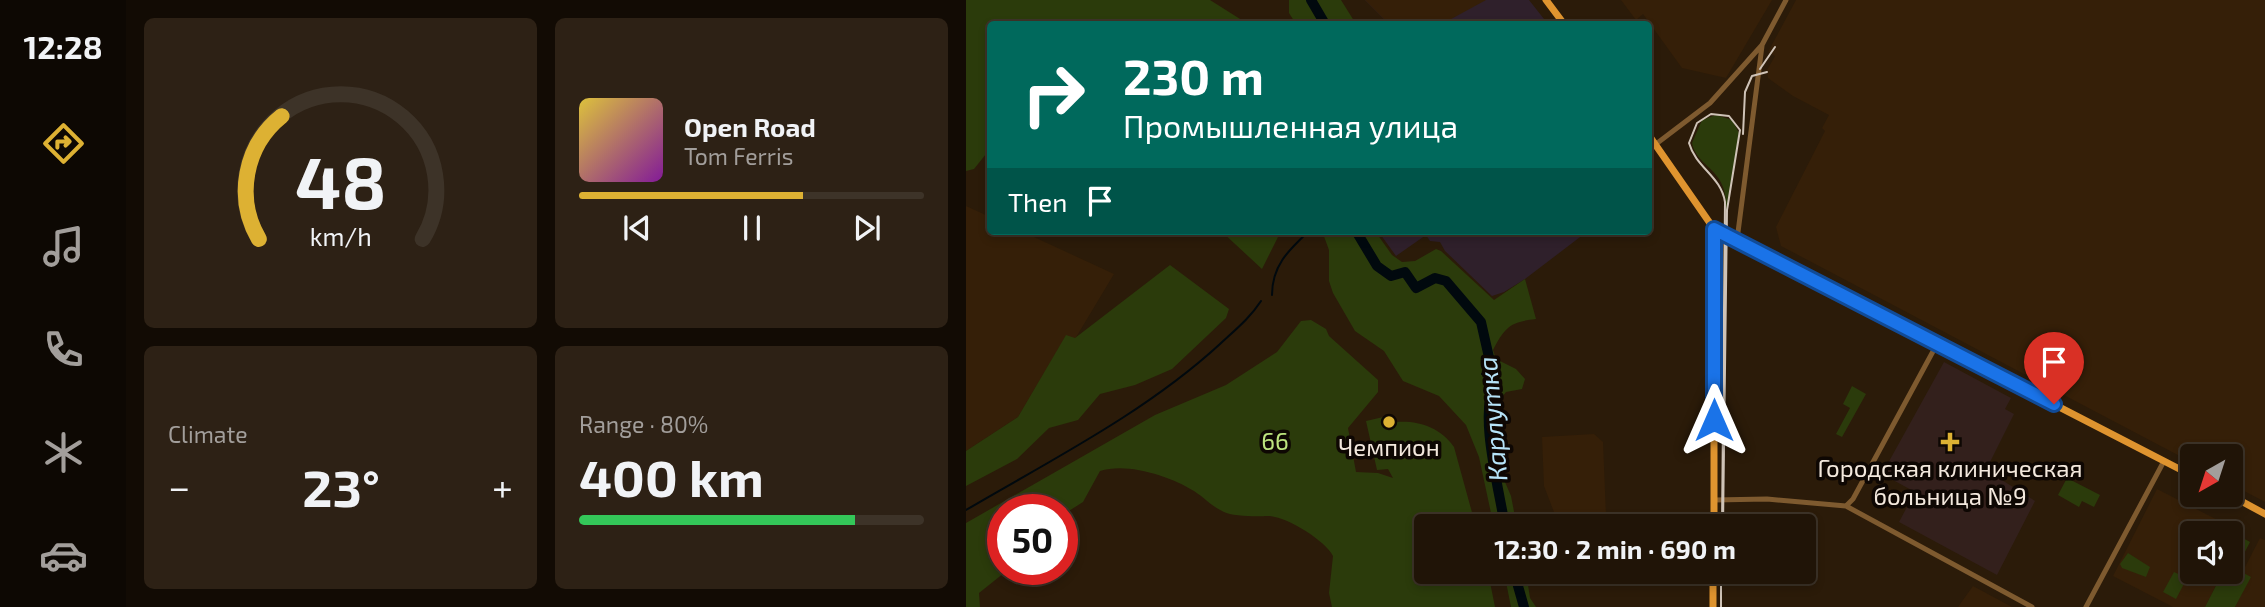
<!DOCTYPE html>
<html lang="en">
<head>
<meta charset="utf-8">
<style>
  body { margin:0; font-family:"Exo 2",sans-serif; background:#2d2115; color:#f1f3f6; height:100vh; display:flex; flex-direction:column; font-size:26px; white-space:nowrap }
  * { box-sizing:border-box; margin:0 }
  p { font-size:23px; color:#a29e9b }
  .icon { flex:none; width:38px; height:38px; fill:none; stroke:currentColor; stroke-width:2; stroke-linecap:round; stroke-linejoin:round }
  .map { position:relative; flex:1; overflow:hidden }
  .panel { display:flex; flex-direction:column; gap:18px; padding:18px; background:#120b04; width:840px }
  .panel>* { flex:none }
  .hud { position:absolute; left:21px; top:21px; width:665px; height:214px; border-radius:7px; box-shadow:0 4px 10px #0003,0 0 0 2px #3d3328; background:#00695c; color:#fff; overflow:hidden }
  .needle { width:46px; rotate:219deg }
  .fabs { position:absolute; left:1214px; top:444px; display:grid; gap:14px }
  .fabs a { display:grid; place-items:center; width:63px; height:63px; border-radius:7px; background:#201407; box-shadow:0 4px 10px #0003,0 0 0 2px #3d3328; font-size:35px }
  .speed { position:absolute; left:21px; top:494px; display:flex; gap:14px; font-size:35px; font-weight:700; text-align:center }
  .speed>* { display:grid; place-content:center; width:91px; height:91px; border-radius:50%; background:#201407; box-shadow:0 4px 10px #0003,0 0 0 2px #3d3328; line-height:1 }
  .speed .limit { border:10px solid #d22; background:#fff; color:#111 }
  .pin { position:absolute; display:grid; place-items:center; width:60px; height:60px; color:#fff; margin:-72px -30px; border-radius:50% 50% 50% 0; rotate:-45deg; box-shadow:0 0 7px #0007 }
  .pin .icon { rotate:45deg }
  .me { position:absolute; width:77px; margin:-38px; rotate:0deg; stroke-linejoin:round; filter:drop-shadow(0 0 5px #0008) }
  .turn { display:flex; align-items:center; gap:24px; height:147px; padding:0 21px; font-size:32px }
  .turn .icon { width:91px; height:91px; stroke-width:2.5 }
  .turn b { display:block; font-size:49px; line-height:60px }
  .then { display:flex; align-items:center; height:66px; padding:0 21px; background:#0003; gap:14px; font-size:26px }
  .big { font-size:52px; font-weight:700; line-height:1.1 }
  .panel .tile { flex:1; display:flex; flex-direction:column; justify-content:center; gap:10px; min-width:0; padding:0 24px; border-radius:10px; background:#2d2115 }
  .panel .dial { align-items:center; gap:0 }
  .dial svg { height:182px; overflow:visible; fill:none; stroke:#3d3328; stroke-width:7; stroke-linecap:round; text-anchor:middle }
  .dial text { fill:#f1f3f6; stroke:none }
  .song { display:flex; align-items:center; gap:21px }
  .cover { width:84px; height:84px; border-radius:10px; background:linear-gradient(135deg,hsl(50 70% 55%),hsl(290 70% 35%)) }
  .played { height:7px; border-radius:4px; background:linear-gradient(90deg,#ddb133 65%,#3d3328 65%) }
  .keys { display:flex; justify-content:space-around; direction:ltr }
  .heat { display:flex; justify-content:space-between; align-items:center; font-size:38px; direction:ltr }
  .charge { height:10px; border-radius:5px; background:linear-gradient(90deg,#34c759 80%,#3d3328 0) }
  .panel .tiles { flex:1; display:grid; gap:18px; grid-template-columns:repeat(2,1fr) }
  .trip { position:absolute; left:448px; top:514px; width:402px; height:70px; border-radius:7px; background:#201407; box-shadow:0 4px 10px #0003,0 0 0 2px #3d3328; font-weight:700; line-height:70px; text-align:center }
  main { display:flex; flex:1; min-height:0 }
  .tabs { display:flex; flex-direction:column; width:126px; justify-content:space-around; align-items:center; background:#0d0803; color:#a29e9b }
  .tabs .icon { width:49px; height:49px }
  .tabs .on { color:#ddb133 }
  .tabs b { font-size:32px; color:#f1f3f6 }
  .map>svg:first-child { display:block }
  .commercial { fill:#2f202b }
  .built { fill:#351f08 }
  .medical { fill:#33201c }
  .green { fill:#2b3b0b }
  .lines { fill:none; stroke-linecap:round; stroke-linejoin:round }
  .stream { stroke:#01090e; stroke-width:2 }
  .river { stroke:#01090e; stroke-width:10 }
  .minor { stroke:#7e5a2f; stroke-width:5 }
  .major { stroke:#df942f; stroke-width:7 }
  .tram { stroke:#cfc3b7; stroke-width:2 }
  .route-casing { stroke:#114b97; stroke-width:18 }
  .route { stroke:#1a73e8; stroke-width:12 }
  .poi-dot { fill:#ddb133; stroke:#0e0703; stroke-width:2.5 }
  .labels { text-anchor:middle; stroke-width:7; stroke-linejoin:round; paint-order:stroke }
  .park-label { font-size:24px; fill:#bde47e; stroke:#0e0703 }
  .poi-label { font-size:24px; fill:#f3e8dd; stroke:#0e0703 }
  .water-label { font-size:26px; font-style:italic; fill:#b6e3f8; stroke:#0e0703 }
</style>
</head>
<body>
<main>
<nav class="tabs">
<b>12:28</b>
<svg class="icon on" aria-label="directions" viewBox="0 0 24 24"><path d="M12 3l9 9-9 9-9-9zM9 14v-3h6M13 9l2 2-2 2"/></svg>
<svg class="icon" aria-label="music" viewBox="0 0 24 24"><path d="M9 18V5l10-2v13"/><circle cx="6" cy="18" r="3"/><circle cx="16" cy="16" r="3"/></svg>
<svg class="icon" aria-label="phone" viewBox="0 0 24 24"><path d="M5 4h4l2 5-3 2q2 4 5 5l2-3 5 2v4C11 20 4 13 5 4z"/></svg>
<svg class="icon" aria-label="climate" viewBox="0 0 24 24"><path d="M12 3v18M4 7l16 10M4 17L20 7"/></svg>
<svg class="icon" aria-label="car" viewBox="0 0 24 24"><path d="M5 17H2v-5l4-1 3-4h7l3 4 3 1v5h-3M9 17h6M6 11h13"/><circle cx="7" cy="17" r="2"/><circle cx="17" cy="17" r="2"/></svg>
</nav>
<section class="panel">
<div class="tiles">
<div class="tile dial"><svg viewBox="0 0 100 80">
<path d="M14 69A42 42 0 1 1 86 69"/>
<path d="M14 69A42 42 0 0 1 24 15" stroke="#ddb133"/>
<text x="50" y="56" font-size="32" font-weight="700">48</text>
<text x="50" y="72" font-size="11">km/h</text>
</svg></div>
<div class="tile">
<div class="song"><i class="cover"></i><div><b>Open Road</b><p>Tom Ferris</p></div></div>
<div class="played"></div>
<div class="keys"><svg class="icon" aria-label="previous" viewBox="0 0 24 24"><path d="M18 5L8 12l10 7zM5 5v14"/></svg><svg class="icon" aria-label="pause" viewBox="0 0 24 24"><path d="M8 5v14M16 5v14"/></svg><svg class="icon" aria-label="next" viewBox="0 0 24 24"><path d="M6 5l10 7-10 7zM19 5v14"/></svg></div>
</div>
<div class="tile"><p>Climate</p>
<div class="heat"><a>−</a><b class="big">23°</b><a>+</a></div>
</div>
<div class="tile"><p>Range · 80%</p><b class="big">400 km</b><div class="charge"></div></div>
</div>
</section>
<div class="map">
<svg width="1299" height="607" viewBox="0 0 1299 607">
  <rect width="100%" height="100%" fill="#2b1b09"/>
  <path class="commercial" d="M399 0H563L582 24H423Z
    M412 231H622L559 279 538 292 526 296 479 251 474 242 464 241 460 235 430 256Z"/>
  <path class="built" d="M399 0H520L476 24H423Z
    M655 0H806L760 78 716 68 677 14 670 20Z
    M830 0H1299V502L1265 484V457H1227V463L815 246 810 227 859 131 856 128 863 115 827 96 802 78 801 70 809 56 802 52Z
    M0 206 24 217V231H55L148 274 109 339 100 336 52 417 0 451Z
    M628 434 637 442 640 515 591 520 578 486 576 437Z
    M1191 489 1277 533 1265 556V534H1227V572H1257L1239 607H1207L1147 576Z
    M1294 538 1299 540V607H1269L1284 577 1276 573Z
    M1007 586 1046 607H992Z"/>
  <path class="medical" d="M978 362 1045 398 1039 409 1048 414 1020 470 1069 501 1031 575 933 522 949 492 916 474Z"/>
  <path class="green" d="M0 0H244L282 24H24V149L8 169 0 171Z
    M323 0H375L390 24H330L323 13Z
    M750 115 766 120 773 133 760 219C760 205 761 191 753 179 744 165 730 161 726 143L736 120Z
    M255 231H315L296 269Z
    M356 231H409L426 255 436 262 449 261 470 249 475 251 528 300 559 279 570 319C544 322 539 327 527 350L530 359 550 369 559 379 556 389 540 392 533 401 536 475 545 496 551 527H528L513 457 500 425 473 396 437 381 418 351 389 331 367 293 363 281V250Z
    M204 265 263 309 260 318 206 369 169 385 134 394 112 420 83 428 51 459 0 486V451L52 417 100 335 109 338Z
    M345 320 360 329 363 336 412 380V392L382 428 390 472 412 473 427 478 422 469 411 470 400 421 426 415 429 422C452 420 474 427 488 447L510 527H460V572H522L529 607H366L363 593 367 556C359 540 317 514 299 516 291 517 265 516 258 512 245 506 239 498 228 491 204 476 161 462 134 471L117 502 98 514 96 509H37V569H43L13 593 14 607H0V523L189 415 260 385 311 352 335 321Z
    M886 386 900 394 876 437 870 434 884 408 877 404Z
    M1101 478 1134 495 1128 507 1116 501 1113 507 1092 495Z
    M1275 537 1284 542 1270 569 1285 577 1269 607H1239L1257 572H1265V556Z
    M1162 553 1184 567 1180 577 1156 568 1154 564Z
    M538 572H560L564 598 570 607H545Z
    M1208 572 1221 578 1210 599 1197 592Z"/>
  <g class="lines">
    <path class="stream" d="M306 295C306 265 323 250 343 231
      M516 374 523 365
      M0 510C87 459 180 412 254 344 269 330 284 318 295 301"/>
    <path class="river" d="M345 0 359 24
      M390 231 411 266 425 276 439 272 450 288 469 278 480 281 515 322 529 384C512 413 534 492 539 527
      M548 572 558 607"/>
    <path class="minor" d="M690 144 744 103 796 45 820 0
      M771 240 796 46
      M748 500 801 499 880 506 1066 607
      M880 506 887 499 971 344
      M1120 607 1198 461"/>
    <path class="major" d="M580 0 598 24
      M682 134 748 229V527
      M748 229 1227 476
      M1264 495 1299 514
      M747 607V572"/>
    <path class="tram" d="M794 69 809 47
      M777 134 779 92 786 76 801 72
      M756 527 759 202C755 176 730 168 723 143L731 123 745 114 763 116 774 130 761 210 757 527
      M755 607V572"/>
  </g>
  <g class="lines">
    <g class="route-casing">
      <path id="route" d="M748 420V229L1088 404"/>
    </g>
    <use href="#route" class="route"/>
  </g>
  <g class="poi-dot">
    <circle cx="423" cy="422" r="7"/>
    <path d="M980.5 431.5h7v7h7v7h-7v7h-7v-7h-7v-7h7z"/>
  </g>
  <g class="labels">
    <g class="park-label">
      <text x="309" y="450">66</text>
    </g>
    <g class="poi-label">
      <text x="423" y="456">Чемпион</text>
      <text x="984" y="477">Городская клиническая<tspan x="984" dy="28">больница №9</tspan></text>
    </g>
    <g class="water-label">
      <text transform="translate(527 419) rotate(-95)" y="9">Карлутка</text>
    </g>
  </g>
</svg>
<div class="fabs">
<a><svg class="needle" viewBox="-14 -14 28 28"><path d="M0-13l5 13h-10z" fill="#e53935"/><path d="M0 13l5-13h-10z" fill="#a29e9b"/></svg></a>
<a><svg class="icon" aria-label="sound" viewBox="0 0 24 24"><path d="M4 9h4l5-4v14l-5-4H4zM17 9q2 3 0 6"/></svg></a>
</div>
<div class="speed"><div class="limit">50</div></div>
<div class="pin" style="left:1088px;top:404px;background:#d93025"><svg class="icon" aria-label="arrive" viewBox="0 0 24 24"><path d="M6 21V4h12l-3 4 3 4H6"/></svg></div>
<svg class="me" style="left:748px;top:420px" viewBox="-20 -20 40 40"><path d="M0-17L14 15 0 8-14 15z" fill="#1a73e8" stroke="#fff" stroke-width="4"/></svg>
<div class="trip">12:30 · 2 min · 690 m</div>
<div class="hud">
<div class="turn"><svg class="icon" aria-label="right" viewBox="0 0 24 24"><path d="M7 20v-9h11M14 6l5 5-5 5"/></svg><div><b>230 m</b>Промышленная улица</div></div>
<div class="then">Then<svg class="icon" aria-label="arrive" viewBox="0 0 24 24"><path d="M6 21V4h12l-3 4 3 4H6"/></svg></div>
</div>
</div>
</main>
</body>
</html>
